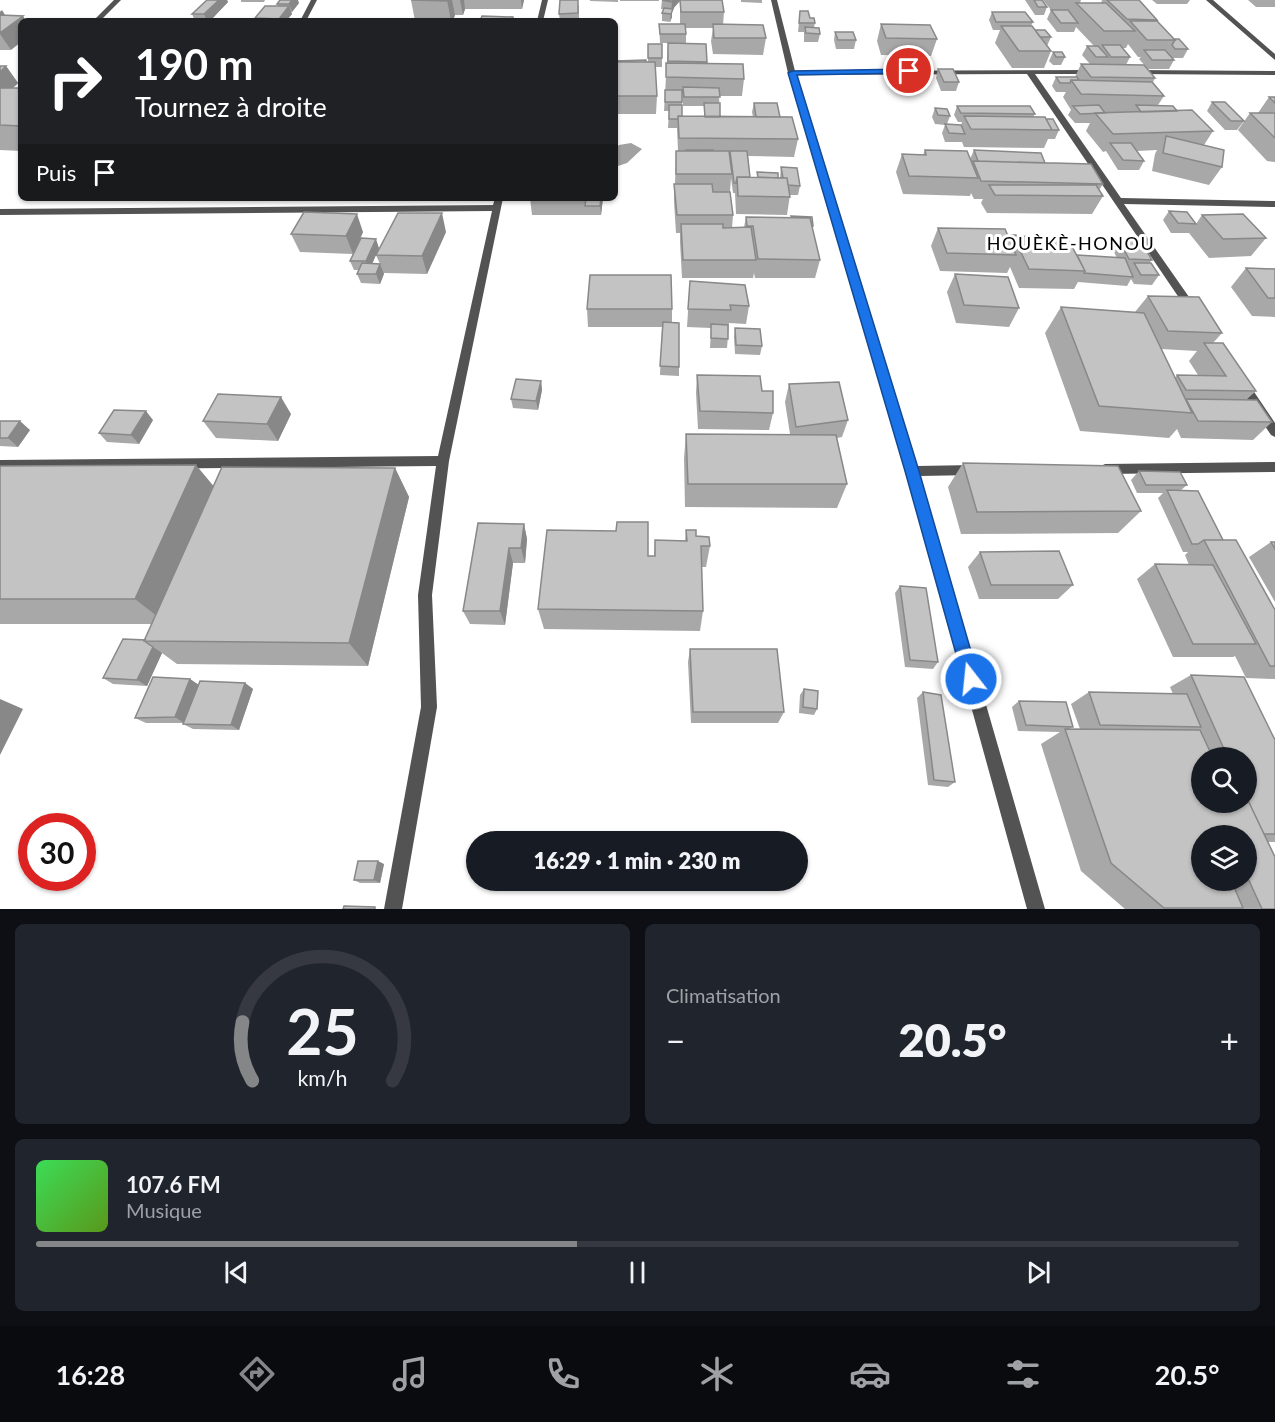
<!DOCTYPE html>
<html lang="fr">
<head>
<meta charset="utf-8">
<style>
  body { margin:0; font-family:Lato,sans-serif; background:#20242c; color:#f1f3f6; height:100vh; display:flex; flex-direction:column; font-size:22px; white-space:nowrap }
  * { box-sizing:border-box; margin:0 }
  p { font-size:20px; color:#9ea1a6 }
  .icon { flex:none; width:33px; height:33px; fill:none; stroke:currentColor; stroke-width:2; stroke-linecap:round; stroke-linejoin:round }
  .map { position:relative; height:909px; overflow:hidden }
  .panel { display:flex; flex-direction:column; gap:15px; padding:15px; background:#0d0f14; flex:1 }
  .panel>* { flex:none }
  .banner { position:absolute; left:18px; top:18px; width:600px; height:183px; border-radius:9px; box-shadow:0 2px 4px #0004; background:#202124; color:#fff; overflow:hidden }
  .buttons { position:absolute; left:1191px; top:747px; display:grid; gap:12px }
  .buttons a { display:grid; place-items:center; width:66px; height:66px; border-radius:50%; background:#171b24; box-shadow:0 2px 4px #0004; font-size:30px }
  .speed { position:absolute; left:18px; top:813px; display:flex; gap:12px; font-size:30px; font-weight:700; text-align:center }
  .speed>* { display:grid; place-content:center; width:78px; height:78px; border-radius:50%; background:#171b24; box-shadow:0 2px 4px #0004; line-height:1 }
  .speed .limit { border:9px solid #d22; background:#fff; color:#111 }
  .pin { position:absolute; display:grid; place-items:center; width:51px; height:51px; color:#fff; margin:-26px; border:3px solid #fff; border-radius:50%; box-shadow:0 2px 6px #0007 }
  .me { position:absolute; width:66px; margin:-33px; rotate:344deg; stroke-linejoin:round; filter:drop-shadow(0 0 4px #0008) }
  .turn { display:flex; align-items:center; gap:21px; height:126px; padding:0 18px; font-size:27px }
  .turn .icon { width:78px; height:78px; stroke-width:2.5 }
  .turn b { display:block; font-size:42px; line-height:51px }
  .then { display:flex; align-items:center; height:57px; padding:0 18px; background:#0003; gap:12px; font-size:22px }
  .big { font-size:45px; font-weight:800; line-height:1.1 }
  .panel .widget { flex:1; display:flex; flex-direction:column; justify-content:center; gap:9px; min-width:0; padding:0 21px; border-radius:9px; background:#20242c }
  .panel .dial { align-items:center; gap:0 }
  .dial svg { height:156px; overflow:visible; fill:none; stroke:#363941; stroke-width:7; stroke-linecap:round; text-anchor:middle }
  .dial text { fill:#f1f3f6; stroke:none }
  .song { display:flex; align-items:center; gap:18px }
  .cover { width:72px; height:72px; border-radius:9px; background:linear-gradient(135deg,hsl(130 70% 55%),hsl(90 70% 35%)) }
  .played { height:6px; border-radius:3px; background:linear-gradient(90deg,#858687 45%,#363941 45%) }
  .keys { display:flex; justify-content:space-around; direction:ltr }
  .heat { display:flex; justify-content:space-between; align-items:center; font-size:33px; direction:ltr }
  .panel .tiles { flex:1; display:grid; gap:15px; grid-template-columns:1fr 1fr }
  .widget:last-child { grid-column:span 2 }
  .trip { position:absolute; left:466px; top:831px; width:342px; height:60px; border-radius:30px; background:#171b24; box-shadow:0 2px 4px #0004; font-weight:800; line-height:60px; text-align:center }
  .tabs { display:flex; height:96px; justify-content:space-around; align-items:center; background:#090b0e; color:#9ea1a6 }
  .tabs .icon { width:42px; height:42px }
  .tabs .current { color:#858687 }
  .tabs b { font-size:27px; color:#f1f3f6 }
  .map>svg:first-child { display:block }
  .water { fill:#a1a1a1 }
  .lines { fill:none; stroke-linecap:round; stroke-linejoin:round }
  .street { fill:#535353; fill-rule:evenodd }
  .wall { fill:#a8a8a8; fill-rule:evenodd }
  .shaded-wall { fill:#888 }
  .building { fill:#c3c3c3; stroke:#888; stroke-width:1.5 }
  .route { fill:#1a73e8; stroke:#114b97; stroke-width:1.5 }
  .labels { text-anchor:middle; stroke-width:6; stroke-linejoin:round; paint-order:stroke }
  .far-quarter-label { font-size:18px; letter-spacing:1.5px; fill:#000; stroke:#fff }
</style>
</head>
<body>
<div class="map">
<svg width="1275" height="909" viewBox="0 0 1275 909">
  <rect width="100%" height="100%" fill="#fff"/>
  <path class="water" d="M631 143 642 149 627 163 615 167V148L619 145Z"/>
  <g class="lines">
    <path class="street" d="M114 0H121L100 21H93Z
      M311 0H317L306 21H300Z
      M542 0H548L543 21H537Z
      M771 0H777L795 71 1097 70 1098 72 1094 74H1035L1121 198 1275 201V207L1124 204 1196 307V311H1188L1027 74 796 75 917 466 974 465 978 466 980 470 978 474 974 475 920 476 1045 909H1027L906 471 788 73Z
      M1206 0H1213L1275 54V60Z
      M1132 70 1275 71V75L1135 74 1131 72Z
      M495 198H503L449 461 432 595 437 707 402 909H384L421 707 418 595 436 466 0 470V460L438 456 492 211 0 215V209L493 205Z
      M1242 379 1246 380 1275 423V437L1271 435 1238 386 1236 383Z
      M1275 462V472L1105 474 1101 472 1099 469 1101 466 1105 464Z"/>
  </g>
  <path class="wall" d="M207 0H227L228 2 210 21H195L192 14Z
    M241 0H265L264 2H241Z
    M411 0H524L522 9H465L463 15H455L453 19H470L471 21H415Z
    M590 0H618V2L590 1Z
    M620 0H659V1H620Z
    M662 0H680L672 10V17L670 22 662 21V13L664 9H661Z
    M680 0 724 12 723 25 766 38 763 55 713 54 711 41 713 28H686V43H660L659 24H680Z
    M741 0H762V3L741 2Z
    M1025 0H1042L1047 7 1044 15H1035Z
    M1043 0H1081L1080 3H1101L1102 0H1139L1157 20 1156 21 1174 39 1188 49 1183 58H1171L1174 60 1169 69H1148L1139 59 1141 57H1138L1128 44 1126 48H1122L1130 57 1126 65 1155 78 1153 82 1164 96 1158 105 1177 111 1213 131 1204 145 1222 167 1209 185 1152 171 1155 154 1157 150 1137 151 1144 161 1139 170H1118L1106 151 1103 152 1086 131 1090 123H1075L1068 115 1071 110 1063 97 1066 92H1056L1052 86 1056 77H1075L1081 64H1090L1082 55 1087 46H1094L1076 27 1074 32H1057L1047 19 1051 10Z
    M1152 0H1190L1187 4H1157Z
    M1248 0H1275V7H1256Z
    M299 3 292 12H291L292 14 286 21H256L255 18 278 6 277 4Z
    M579 5V21H560L559 14Z
    M0 10 11 50H0Z
    M800 11 810 18 815 23 814 27 820 34 818 42H804V32H798Z
    M992 12 1033 22 1031 26 1035 30 1051 37 1047 46 1051 51 1044 68H1012L995 43 1000 30H993L989 20Z
    M881 24 937 39 931 56 881 55 877 41Z
    M835 32 856 40 854 49H836L834 40Z
    M668 43 706 44 707 64 744 79 742 96H719L720 117H753L752 112 754 103 780 117 798 139 794 157 748 156 750 177H757V172L780 178 781 167 800 186 798 195H790L787 215 736 214 735 193H733L731 178 730 192 733 215 732 228 744 227 746 217 791 218V216L813 226 812 228 820 260 815 278H755L754 273 753 278H682L680 242V233H676L674 202V184H675L676 151H678L677 128H668L669 111H664ZM682 95 683 106H704V117L682 116Z
    M648 44H662V67H655L657 96 656 114H617V102H615V61L648 62Z
    M1053 52 1065 57 1061 65H1053L1049 61Z
    M0 66H6L18 83 13 88H21V151L0 150Z
    M938 69 959 82 956 91H941L936 78Z
    M1269 97H1275V162L1267 161 1238 130 1250 113H1258Z
    M1212 102 1244 121 1237 130H1225L1207 111Z
    M957 106 1035 114 1033 117 1046 119 1059 130 1055 139H1048L1044 148 964 147 962 142H945L942 133 945 125 935 124 932 117 935 108 950 116 947 124 961 125 962 122H958L954 115Z
    M925 150 970 159 974 150 1045 163 1103 184 1099 190 1103 196 1092 214 987 213 981 203 983 199H974L971 193 970 196 903 194 896 172 902 154 923 155Z
    M209 198H249L248 200Z
    M530 198H603L601 215H585V212V215H532Z
    M1169 211 1196 224 1202 215 1266 238 1251 256 1209 258 1189 233H1171L1163 220Z
    M938 228 1017 236 1077 255 1117 258 1112 248 1118 239 1152 260 1149 263 1159 275 1152 285 1134 284 1131 279 1127 286 1078 282 1074 289 1019 288 1010 267 1007 273 940 271 931 246Z
    M363 232 357 247 379 248 372 264H380L376 255 446 232 427 274 384 273 380 284 361 283 357 274 359 270H354L350 261 353 254 300 252 291 234Z
    M1246 268 1275 269V317L1252 316 1231 287Z
    M955 274 1019 308 1009 327 956 323 947 292Z
    M690 281 749 306 746 324 729 323 727 348H710L711 328 687 327Z
    M1148 296 1222 333 1213 343 1256 391 1246 400 1272 422 1253 440 1181 438 1177 429 1169 438 1080 431 1045 333 1061 307 1135 312ZM1161 349 1197 351 1189 361 1198 375H1177L1175 378Z
    M587 309H672V322L679 367V376L660 375 662 327H588Z
    M735 328 762 346 760 355 735 354 734 337Z
    M697 375 773 413 769 430 698 429 696 393Z
    M541 381 542 390 538 410 513 408 511 399Z
    M789 384 848 420 842 437 837 438 847 484 837 508 685 507 684 458 686 434H790L785 402Z
    M291 414 278 441 216 438 203 421Z
    M153 420 139 444 107 442 99 433Z
    M0 421 30 430 18 447 0 446Z
    M963 463 1141 511 1118 533 961 534 948 487Z
    M0 466 213 486 395 468 409 497 368 666 177 664 162 653 147 686 113 684 103 678 145 640 152 624H0Z
    M1139 471 1187 485 1181 490 1223 540 1275 610V679L1246 678 1235 656 1233 657H1173L1137 579 1155 564 1189 565 1185 555 1188 552H1183L1158 498 1163 493H1137L1131 480Z
    M524 524 527 539 525 563H513L505 625 470 624 463 611Z
    M686 530 710 546 706 567H701L703 611 700 631 544 629 538 609 648 556H654L655 540 685 541Z
    M1271 542H1275V602L1249 557Z
    M980 552 1073 585 1058 599H979L968 567Z
    M900 586 938 662 933 669 905 667 895 593Z
    M690 649 784 712 778 723H691L688 662Z
    M1191 675 1275 740V842H1268L1275 909H1125L1081 871 1041 744 1060 732 1018 731 1012 707 1019 701 1073 727 1069 729H1080L1071 704 1089 692 1173 694 1170 687ZM1202 758H1246L1202 802ZM1246 836V880H1202Z
    M190 679 198 685 245 683 253 689 239 730 193 729 183 724 184 723H146L135 718Z
    M804 689 817 709 814 715 799 713 800 695Z
    M923 692 955 782 948 787 928 785 917 698Z
    M384 864 380 883H360L354 880Z"/>
  <path class="shaded-wall" d="M219 0H227L228 2 210 21H207L204 14Z
    M292 0H298L299 3 292 12 289 4Z
    M447 0H452L455 15 453 21H451Z
    M460 0H464L465 9 463 15Z
    M521 0H524L522 9Z
    M674 0H680V1L672 10V17L670 22 672 2Z
    M289 6 292 14 286 21H280L279 19Z
    M2 10 11 25 23 16 26 21H21V42L11 50 0 34V12Z
    M6 66 18 83 0 100V72Z
    M601 198H603L601 215 600 206Z
    M442 213 446 232 427 274 422 256Z
    M357 214 363 232 353 254 346 236Z
    M376 239 379 248 369 271 366 261Z
    M380 264 384 274 380 284 376 274Z
    M541 381 542 390 538 410 536 401Z
    M281 397 291 414 278 441 267 424Z
    M146 411 153 420 139 444 131 435Z
    M20 421 30 430 18 447 8 438Z
    M196 465 221 495 167 624 135 599Z
    M395 468 409 497 368 666 349 643Z
    M524 524 527 539 525 563 521 548Z
    M509 548 513 563 505 625 500 611Z
    M153 647 162 653 147 686 137 680Z
    M190 679 199 685 184 723 175 717Z
    M245 683 253 689 239 730 231 725Z
    M0 699 23 709 0 755Z
    M378 861 384 864 380 883 374 880Z"/>
  <path class="building" d="M207 0H219L204 14H192Z
    M280 0H292L289 4H277Z
    M411 0H447V1Z
    M560 0H578V13L559 14Z
    M662 0H674L672 2Z
    M680 0H722L724 12H681Z
    M1034 0H1042L1047 7H1038Z
    M1107 0H1139L1157 20 1127 19Z
    M1076 3H1106L1135 31H1104Z
    M265 6H289L279 19 255 18Z
    M664 8 673 9 671 14 662 13Z
    M1051 10H1068L1078 23H1061Z
    M800 11H808L810 18H814L815 23H799Z
    M992 12H1025L1033 22H996Z
    M0 15 23 16 0 33Z
    M482 16 513 17V21H480Z
    M470 19 469 21H415V20Z
    M1130 21H1157L1175 40H1147Z
    M659 24H685L686 34H660Z
    M713 24 763 25 766 38H714Z
    M881 24 930 25 937 39 886 38Z
    M1001 26H1032L1051 51H1019Z
    M805 27 819 28 820 34 806 33Z
    M1035 30H1045L1051 37H1040Z
    M835 32H853L856 40H838Z
    M1174 39H1179L1188 49H1175L1172 45 1175 40Z
    M668 43 706 44 707 62 668 61Z
    M648 44H662V58H648Z
    M1102 45H1120L1130 57H1111Z
    M1087 46H1098L1108 57H1096Z
    M1144 50H1165L1174 60H1152Z
    M1053 52H1062L1065 57H1056Z
    M646 60V62H615V61Z
    M615 62H655L657 96H617V85H615Z
    M666 63 743 64 744 79 666 77Z
    M1081 64 1144 65 1155 78 1091 77Z
    M0 66H6L0 72Z
    M938 69H953L959 82H944Z
    M1056 77H1077L1079 80H1071L1070 83H1060Z
    M1071 80 1152 82 1164 96 1081 94Z
    M683 87 719 88 720 97H684Z
    M0 88H21V126L0 125Z
    M665 90H682V102H665Z
    M1269 97H1275V103Z
    M1212 102H1225L1244 121H1231Z
    M704 103H720V117H705Z
    M754 103H777L780 117H756Z
    M669 105H682V116H678V119H669Z
    M1099 105 1105 113 1080 114 1073 106Z
    M1136 105 1173 106 1177 111 1141 112Z
    M957 106H1030L1035 114 961 113Z
    M935 108 947 109 950 116 938 115Z
    M1192 110 1213 131 1113 134 1095 113Z
    M1250 113H1275V138Z
    M678 116 792 117 798 139 679 138Z
    M964 116 1045 117 1052 130 971 129Z
    M1046 119H1053L1059 130H1052Z
    M945 124 961 125 965 134 949 133Z
    M1166 136 1224 150 1222 167 1163 153Z
    M1110 143H1131L1144 161 1123 160Z
    M686 150H713V151H686Z
    M925 150 967 151 978 178 909 176 902 154 926 155Z
    M974 150 1041 153 1045 163 978 161Z
    M676 151H729L732 174H676Z
    M730 151H747L750 177H737L736 183H734Z
    M973 161 1091 164 1103 184 981 181Z
    M781 167 797 168 800 186 788 185 787 178H783Z
    M757 172 778 173V178L758 177Z
    M737 177 787 178 790 197 738 196Z
    M674 184H712L713 192H730L733 215H677Z
    M989 185H1096L1103 196 995 195Z
    M586 198H601L600 206H585Z
    M1169 211 1187 212 1196 224 1178 223Z
    M304 212 357 214 346 236 291 234Z
    M398 213H442L422 256 376 255Z
    M1243 214 1266 238 1223 239 1202 215Z
    M791 216 812 217 813 226H812L810 218H792Z
    M746 217 810 218 820 260 758 259 753 226H747Z
    M681 224H723V228L751 227 756 260H683Z
    M938 228 1005 229 1016 255 947 253Z
    M1008 235H1016L1017 236H1013L1010 241Z
    M1013 236 1067 237 1085 271 1029 269Z
    M361 238 376 239 366 261H350Z
    M1118 239 1140 240 1152 260 1129 259Z
    M1077 255 1125 258 1133 277 1084 273 1085 271Z
    M362 263 380 264 376 274H357Z
    M1134 263H1151L1159 275H1141Z
    M1246 268 1275 269V298H1268Z
    M955 274 1008 277 1019 308 964 305Z
    M590 275H671L672 309H587Z
    M690 281 745 285 749 306 730 305 731 310 688 309Z
    M1148 296 1199 297 1222 333 1168 331Z
    M1061 307 1144 313 1192 413 1099 406Z
    M663 322 679 323V367L660 366Z
    M711 324 728 325V339L711 338Z
    M735 328 760 329 762 346 736 345Z
    M1204 343H1223L1256 391 1186 390 1177 375 1226 376Z
    M697 375 760 376 762 391H773V413L700 411Z
    M516 379 541 381 536 401 511 399Z
    M839 382 848 420 796 427 789 384Z
    M218 394 281 397 267 424 203 421Z
    M1186 399 1257 400 1272 422 1198 421Z
    M114 410 146 411 131 435 99 433Z
    M0 421H20L8 438H0Z
    M686 434 836 435 847 484H688Z
    M963 463 1118 466 1141 511 977 512Z
    M196 465 135 599H0V466Z
    M222 467 395 468 349 643 144 641Z
    M1139 471 1180 472 1187 485H1146Z
    M1167 490 1198 491 1223 540H1204L1198 544H1192Z
    M617 522H648V556H655V540L687 541 686 530H696V536L709 537 710 546H701L703 611 538 609 547 530 616 531Z
    M478 523 524 524 521 548H509L500 611H463Z
    M1204 540H1236L1275 610V666H1270Z
    M1271 542H1275V549Z
    M1059 551 1073 585H991L980 552Z
    M1155 564 1213 565 1256 644H1193Z
    M900 586 926 588 938 662 910 660Z
    M123 639 145 640 144 641 153 647 137 680 103 678Z
    M690 649H777L784 712H693Z
    M1191 675 1244 677 1275 740V834H1264L1246 796V758H1228Z
    M153 677 190 679 175 717 135 718Z
    M200 681 245 683 231 725 183 724Z
    M804 689 818 691 817 709 803 707Z
    M923 692 941 695 955 782 934 780Z
    M1089 692 1187 694 1201 727 1100 725Z
    M1019 701 1066 702 1073 727 1026 725Z
    M1065 729 1200 730 1213 758H1202V802H1246V796L1275 857V909H1262L1246 874V836H1202V880H1231L1243 908H1164L1111 863Z
    M358 861H378L374 880H354Z
    M344 906 375 907V909H343Z"/>
  <path class="route" d="M909 69 913 71 912 73 797 75 919 471 979 679 977 685 971 687 965 685 963 679 905 471 788 73 792 71Z"/>
  <g class="labels">
    <g class="far-quarter-label">
      <text x="1071" y="250">HOUÈKÈ-HONOU</text>
    </g>
  </g>
</svg>
<div class="buttons">
<a><svg class="icon" aria-label="search" viewBox="0 0 24 24"><circle cx="10" cy="10" r="6"/><path d="M15 15l6 6"/></svg></a>
<a><svg class="icon" aria-label="layers" viewBox="0 0 24 24"><path d="M12 4l9 5-9 5-9-5zM3 14l9 5 9-5"/></svg></a>
</div>
<div class="speed"><div class="limit">30</div></div>
<div class="pin" style="left:909px;top:71px;background:#d93025"><svg class="icon" aria-label="arrive" viewBox="0 0 24 24"><path d="M6 21V4h12l-3 4 3 4H6"/></svg></div>
<svg class="me" style="left:971px;top:679px" viewBox="-20 -20 40 40"><circle r="17" fill="#1a73e8" stroke="#fff" stroke-width="3"/><path d="M0-11L8 9 0 5-8 9z" fill="#fff"/></svg>
<div class="trip">16:29 · 1 min · 230 m</div>
<div class="banner">
<div class="turn"><svg class="icon" aria-label="right" viewBox="0 0 24 24"><path d="M7 20v-9h11M14 6l5 5-5 5"/></svg><div><b>190 m</b>Tournez à droite</div></div>
<div class="then">Puis<svg class="icon" aria-label="arrive" viewBox="0 0 24 24"><path d="M6 21V4h12l-3 4 3 4H6"/></svg></div>
</div>
</div>
<section class="panel">
<div class="tiles">
<div class="widget dial"><svg viewBox="0 0 100 80">
<path d="M14 69A42 42 0 1 1 86 69"/>
<path d="M14 69A42 42 0 0 1 9 39" stroke="#858687"/>
<text x="50" y="56" font-size="32" font-weight="700">25</text>
<text x="50" y="72" font-size="11">km/h</text>
</svg></div>
<div class="widget"><p>Climatisation</p>
<div class="heat"><a>−</a><b class="big">20.5°</b><a>+</a></div>
</div>
<div class="widget">
<div class="song"><i class="cover"></i><div><b>107.6 FM</b><p>Musique</p></div></div>
<div class="played"></div>
<div class="keys"><svg class="icon" aria-label="previous" viewBox="0 0 24 24"><path d="M18 5L8 12l10 7zM5 5v14"/></svg><svg class="icon" aria-label="pause" viewBox="0 0 24 24"><path d="M8 5v14M16 5v14"/></svg><svg class="icon" aria-label="next" viewBox="0 0 24 24"><path d="M6 5l10 7-10 7zM19 5v14"/></svg></div>
</div>
</div>
</section>
<nav class="tabs">
<b>16:28</b>
<svg class="icon current" aria-label="directions" viewBox="0 0 24 24"><path d="M12 3l9 9-9 9-9-9zM9 14v-3h6M13 9l2 2-2 2"/></svg>
<svg class="icon" aria-label="music" viewBox="0 0 24 24"><path d="M9 18V5l10-2v13"/><circle cx="6" cy="18" r="3"/><circle cx="16" cy="16" r="3"/></svg>
<svg class="icon" aria-label="phone" viewBox="0 0 24 24"><path d="M5 4h4l2 5-3 2q2 4 5 5l2-3 5 2v4C11 20 4 13 5 4z"/></svg>
<svg class="icon" aria-label="climate" viewBox="0 0 24 24"><path d="M12 3v18M4 7l16 10M4 17L20 7"/></svg>
<svg class="icon" aria-label="car" viewBox="0 0 24 24"><path d="M5 17H2v-5l4-1 3-4h7l3 4 3 1v5h-3M9 17h6M6 11h13"/><circle cx="7" cy="17" r="2"/><circle cx="17" cy="17" r="2"/></svg>
<svg class="icon" aria-label="filters" viewBox="0 0 24 24"><path d="M4 7h16M4 17h16"/><circle cx="9" cy="7" r="2"/><circle cx="15" cy="17" r="2"/></svg>
<b>20.5°</b>
</nav>
</body>
</html>
